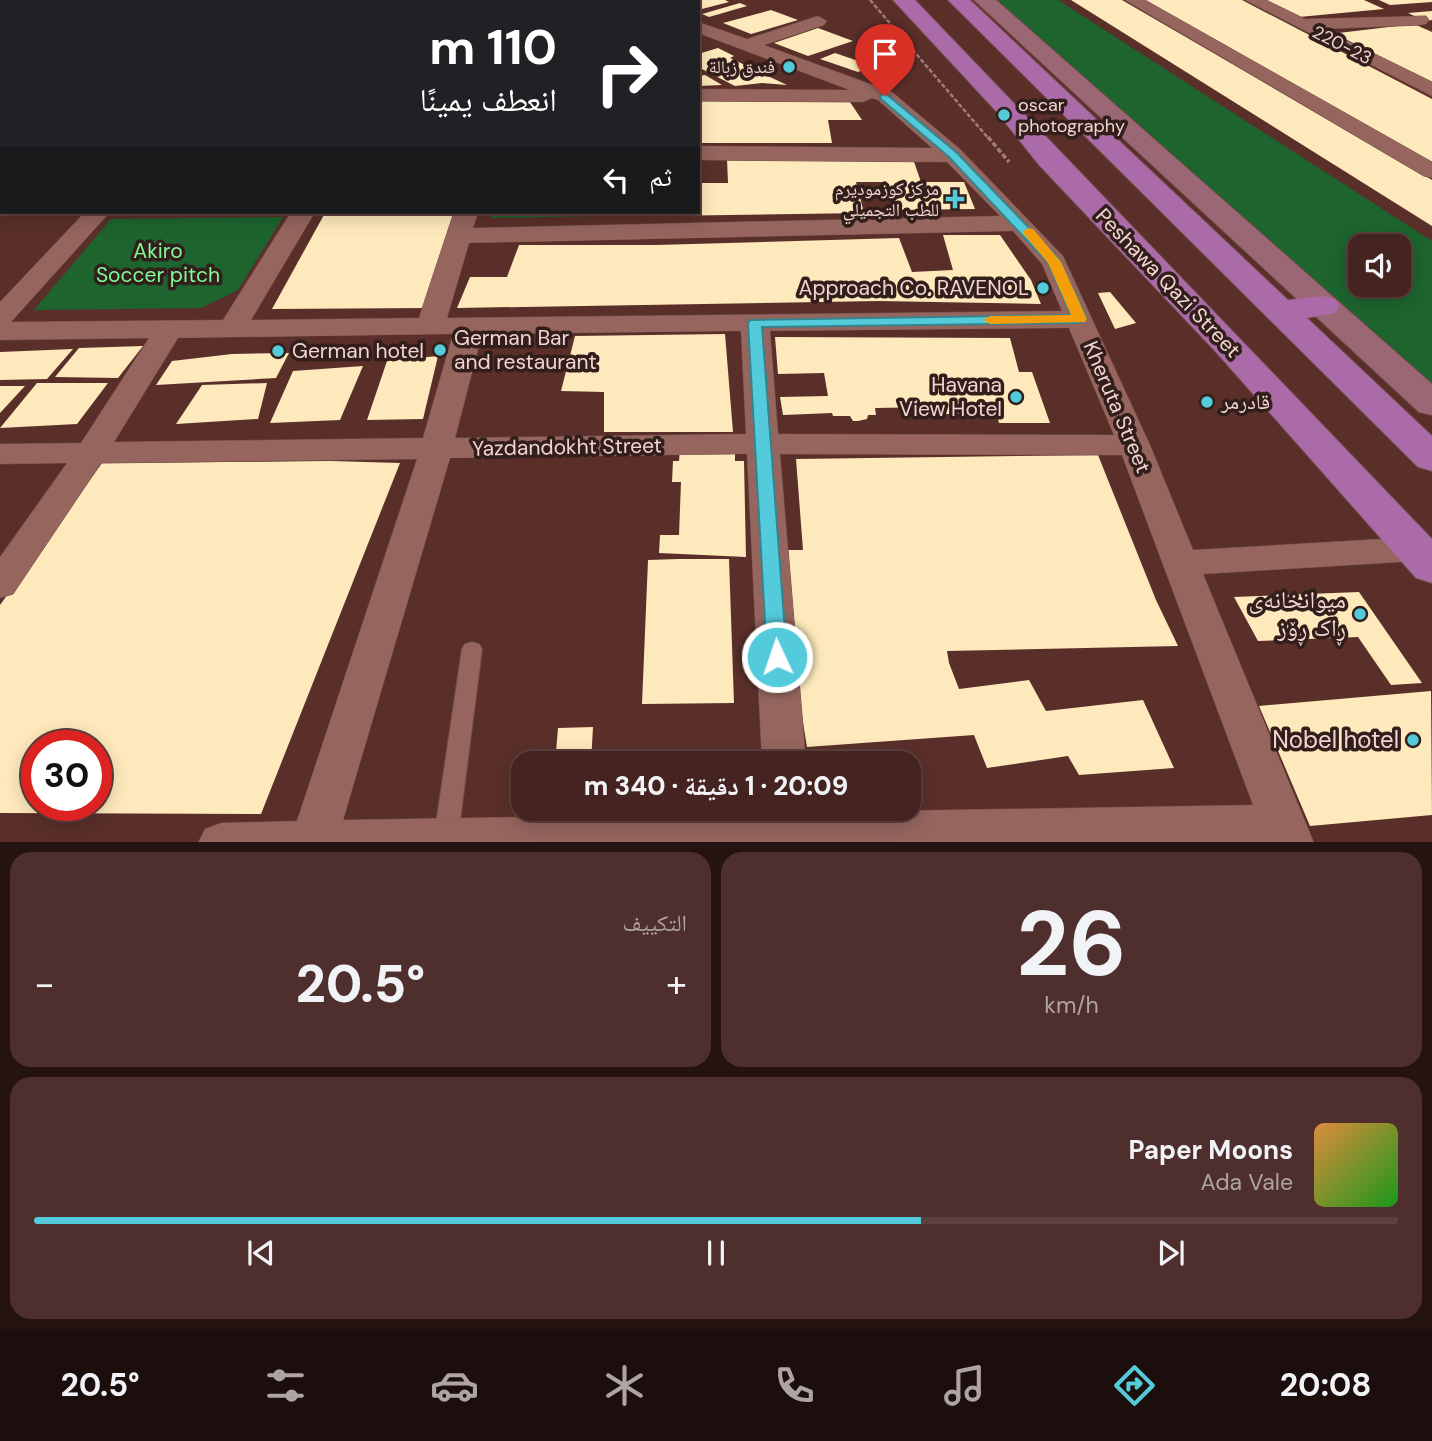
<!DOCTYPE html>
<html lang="ar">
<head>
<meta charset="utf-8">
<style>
  body { margin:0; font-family:"DM Sans","Noto Naskh Arabic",sans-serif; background:#4e2f2d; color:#f1f3f6; direction:rtl; height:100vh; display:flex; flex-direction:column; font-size:26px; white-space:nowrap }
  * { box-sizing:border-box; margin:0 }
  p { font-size:23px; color:#afa4a5 }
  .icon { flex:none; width:38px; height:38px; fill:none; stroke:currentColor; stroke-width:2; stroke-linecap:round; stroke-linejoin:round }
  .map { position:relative; height:842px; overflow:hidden; direction:ltr }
  .sheet { display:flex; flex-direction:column; gap:10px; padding:10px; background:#251312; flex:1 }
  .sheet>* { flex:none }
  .hud { position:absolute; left:0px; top:0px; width:700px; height:214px; box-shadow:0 4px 18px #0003,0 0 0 2px #5c403e; direction:rtl; background:#202124; color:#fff; overflow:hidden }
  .tools { position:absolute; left:1348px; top:234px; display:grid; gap:14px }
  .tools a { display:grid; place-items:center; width:63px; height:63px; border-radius:14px; background:#442320; box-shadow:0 4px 18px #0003,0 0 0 2px #5c403e; font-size:35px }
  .speed { position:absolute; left:21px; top:730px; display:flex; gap:14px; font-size:35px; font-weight:700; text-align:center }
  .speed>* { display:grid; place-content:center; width:91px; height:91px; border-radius:50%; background:#442320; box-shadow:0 4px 18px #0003,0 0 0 2px #5c403e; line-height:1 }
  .speed .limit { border:10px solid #d22; background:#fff; color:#111 }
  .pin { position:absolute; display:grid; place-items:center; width:60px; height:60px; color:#fff; margin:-72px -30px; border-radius:50% 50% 50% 0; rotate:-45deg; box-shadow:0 0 7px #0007 }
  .pin .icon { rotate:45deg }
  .me { position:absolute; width:77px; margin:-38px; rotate:357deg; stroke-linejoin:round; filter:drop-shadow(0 0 5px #0008) }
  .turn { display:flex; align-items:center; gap:24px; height:147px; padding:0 28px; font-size:32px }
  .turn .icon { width:91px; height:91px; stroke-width:2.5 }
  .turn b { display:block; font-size:49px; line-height:60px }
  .then { display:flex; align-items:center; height:66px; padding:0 28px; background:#0003; gap:14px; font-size:26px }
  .big { font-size:52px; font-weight:800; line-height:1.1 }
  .sheet .tile { flex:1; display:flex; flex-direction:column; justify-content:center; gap:10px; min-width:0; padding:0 24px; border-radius:21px; background:#4e2f2d }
  .sheet .dial { align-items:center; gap:0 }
  .dial b { font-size:91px; line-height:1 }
  .song { display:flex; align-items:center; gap:21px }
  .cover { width:84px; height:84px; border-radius:10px; background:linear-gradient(135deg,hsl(30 70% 55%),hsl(120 70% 35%)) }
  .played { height:7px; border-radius:4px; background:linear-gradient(90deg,#53cbdb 65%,#5c403e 65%) }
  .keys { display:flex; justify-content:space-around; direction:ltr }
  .heat { display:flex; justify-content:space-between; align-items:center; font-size:38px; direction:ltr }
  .sheet .tiles { flex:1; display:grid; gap:10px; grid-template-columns:1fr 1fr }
  .tile:last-child { grid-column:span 2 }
  .trip { position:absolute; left:511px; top:751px; width:410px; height:70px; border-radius:21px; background:#442320; box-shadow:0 4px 18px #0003,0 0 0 2px #5c403e; font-weight:800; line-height:70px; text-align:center; direction:rtl }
  .tabs { display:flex; height:112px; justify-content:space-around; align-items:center; background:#1b0e0d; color:#afa4a5 }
  .tabs .icon { width:49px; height:49px }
  .tabs .active { color:#53cbdb }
  .tabs b { font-size:32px; color:#f1f3f6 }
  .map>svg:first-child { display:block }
  .green { fill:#1d642e; fill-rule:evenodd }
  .building { fill:#fde9bb; fill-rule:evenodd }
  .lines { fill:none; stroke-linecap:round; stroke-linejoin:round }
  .lane-casing { stroke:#704b47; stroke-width:2 }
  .street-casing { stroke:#704b47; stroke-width:1 }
  .secondary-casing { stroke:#704b47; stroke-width:2 }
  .highway-casing { stroke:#704b47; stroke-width:2 }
  .path-far1 { stroke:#a07c78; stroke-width:2.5; stroke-dasharray:4.5 2; stroke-linecap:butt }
  .path { stroke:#a07c78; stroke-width:3.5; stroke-dasharray:5 2.5; stroke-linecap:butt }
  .lane { fill:#95655e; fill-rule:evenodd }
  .street { fill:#95655e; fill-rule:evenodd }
  .secondary { fill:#9b6774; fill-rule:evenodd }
  .highway { fill:#aa6ba8; fill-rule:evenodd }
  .route { fill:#53cbdb; stroke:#36848e; stroke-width:2 }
  .slow { fill:#f59e0b }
  .poi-dot { fill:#53cbdb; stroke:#321e1b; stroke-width:2.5 }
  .labels { text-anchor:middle; stroke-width:7; stroke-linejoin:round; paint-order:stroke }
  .far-street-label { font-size:18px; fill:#f1d5d1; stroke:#321e1b }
  .far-poi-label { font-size:18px; fill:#f1d5d1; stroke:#321e1b; text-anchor:end }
  .park-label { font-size:21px; fill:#80fc96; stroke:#321e1b }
  .street-label { font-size:21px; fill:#f1d5d1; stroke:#321e1b }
  .poi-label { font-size:21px; fill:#f1d5d1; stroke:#321e1b; text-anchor:start }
  .near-poi-label { font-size:24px; fill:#f1d5d1; stroke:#321e1b; text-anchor:end }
</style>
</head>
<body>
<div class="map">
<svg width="1432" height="843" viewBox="0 0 1432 843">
  <rect width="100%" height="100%" fill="#5a2f2a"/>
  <path class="green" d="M996 0H1058L1432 241V394ZM1360 247H1398V285H1360Z
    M492 212H643V215L491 218Z
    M283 217 238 290 201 308 34 310 111 219Z"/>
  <path class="building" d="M703 0H725L729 2 698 10V1Z
    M1071 0H1122L1432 180V226Z
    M1143 0H1242L1432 99V167Z
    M1264 0H1364L1384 9 1299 17Z
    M1379 0H1432V2L1390 5Z
    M740 3 747 6 709 17 702 14Z
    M771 10 798 20 751 34 723 23Z
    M1432 11V20L1425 21 1408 13Z
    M1414 24 1432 32V84L1330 34Z
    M818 28 853 41 808 56 774 43Z
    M718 48 734 56 730 58 787 85 762 83 735 86 698 67V54Z
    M835 53 873 66 858 72 820 59Z
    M705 75 722 85 698 86V76Z
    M698 101 850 102 862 120H828L832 143H698Z
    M912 156 921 182H964L975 209 894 210 886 182H856L864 213 661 216V212H698V183H728L727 159 880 161Z
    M462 212 428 308 272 309 325 213Z
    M943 235H1000L1031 280 1041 304 879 301 457 308 470 277H507L519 245H656L899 238 912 272 953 270Z
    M1110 292 1136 323 1115 329 1098 293Z
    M725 334 733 432H604V392L561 391 575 336Z
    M775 337 1010 338 1019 372H1032L1050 423H999L997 414H936L934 407 875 408 876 415H868L867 419 858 421H853L850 416H833L832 413 783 415 780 397 828 396 824 373 778 374Z
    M143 346 118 378 55 377 79 348Z
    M73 349 47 379 0 380V352Z
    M289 353 276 378 156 385 172 361 232 354Z
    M438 356 423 419 367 420 387 361Z
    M363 366 340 420 270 423 293 371Z
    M37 383H108L77 424 0 428Z
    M267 383 258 419 176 424 202 385Z
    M0 386H25L0 413Z
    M680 448H735V461H744L746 557 659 553 660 535H679L681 482H672L673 461H679Z
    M1098 455 1156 600 1178 646 947 651 949 663 959 689 1029 680 1046 711 1143 700 1174 768 1079 775 1068 756 987 768 974 735 807 747 794 668 787 550H803L796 459Z
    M331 461 400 463 261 814 0 813V605L102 463ZM37 746H96V805H37Z
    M678 559H729L734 703 642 704 648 560Z
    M1359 592 1422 683 1391 685 1358 637 1258 641 1234 597Z
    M1431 691 1432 815 1310 826 1259 706Z
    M593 727 591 763H555L558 728Z"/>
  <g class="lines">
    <g class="lane-casing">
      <path id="lane" d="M362 0H370V2H362Z
        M472 642 479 644 482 649 458 837 455 843H437L434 837 462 649 465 644Z"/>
    </g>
    <g class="street-casing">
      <path id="street" d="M191 0H249L190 2Z
        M447 0H466L467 2H448Z
        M622 0H641L642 2H623Z
        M1125 0H1145L1432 162V178L1424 176Z
        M1245 0H1266L1305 19 1426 16 1429 20 1426 24 1420 25 1324 29 1432 82V96Z
        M818 16 827 21 824 25 764 45 892 92 961 150 1063 256 1150 445 1193 550 1416 537 1429 540 1432 546 1429 558 1416 561 1203 574 1314 843H198L205 829 221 823 297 821 417 459 101 463 13 594 0 598V557L67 463 0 464V444L81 443 149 338 0 340V302L85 212H110L11 322 223 320 291 212H315L251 320 419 318 454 212H478L473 228 1000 216 947 162 698 160V146L932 148 878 100 872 98 863 102 698 101V89L850 90 698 33V22L747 39ZM1013 231 1042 264 1062 311 447 318 469 243ZM1069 328 1114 435 778 434 770 331ZM741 331 746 434 455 438 482 334ZM453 334 423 438 114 442 178 338ZM747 454 762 763H806L780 454 1122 455 1253 805 343 820 450 458Z
        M0 84H2V96H0Z
        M0 142H2V156H0Z"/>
    </g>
    <g class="secondary-casing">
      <path id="secondary" d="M53 0H74L52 2Z
        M974 0H996L1432 384V415L1419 412Z
        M2 44V59L0 60V45Z"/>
    </g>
    <g class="highway-casing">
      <path id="highway" d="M893 0H915L1432 539V583L1416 578 1215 351 1039 165 995 110Z
        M948 0H970L1288 300 1323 296 1335 299 1340 306 1335 313 1307 318 1432 436V471L1418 467Z"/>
    </g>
    <path class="path-far1" d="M870 0 989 139"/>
    <path class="path" d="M988 137 1009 162"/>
    <use href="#lane" class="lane"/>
    <use href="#street" class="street"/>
    <use href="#secondary" class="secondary"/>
    <use href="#highway" class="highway"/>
  </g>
  <path class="route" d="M885 93 956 152 1059 259 1087 319 1080 323 762 327 787 657 784 662 777 664 770 662 767 657 748 323 750 320 1071 315 1048 263 949 157 881 99 880 96Z"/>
  <path class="slow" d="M1028 228 1033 229 1061 262 1087 319 1085 322 990 324 983 320 990 316 1071 315 1048 263 1022 232Z"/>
  <g class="poi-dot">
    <circle cx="789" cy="67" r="7"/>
    <circle cx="1004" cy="115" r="7"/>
    <path d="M951.5 188.5h7v7h7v7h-7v7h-7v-7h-7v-7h7z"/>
    <circle cx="1043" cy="288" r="7"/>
    <circle cx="440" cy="350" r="7"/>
    <circle cx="278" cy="351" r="7"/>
    <circle cx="1016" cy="397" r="7"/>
    <circle cx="1207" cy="402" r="7"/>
    <circle cx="1360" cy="614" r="7"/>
    <circle cx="1413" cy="740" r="7"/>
  </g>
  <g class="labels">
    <g class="far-street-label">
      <text transform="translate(1342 45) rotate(27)" y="6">220-23</text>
    </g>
    <g class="far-poi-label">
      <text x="775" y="73">فندق زبالة</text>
      <text x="1018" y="111" text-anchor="start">oscar<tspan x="1018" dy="21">photography</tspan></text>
      <text x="939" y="195">مركز كوزموديرم<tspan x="939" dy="21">للطب التجميلي</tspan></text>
    </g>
    <g class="park-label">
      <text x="158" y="258">Akiro<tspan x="158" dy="24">Soccer pitch</tspan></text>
    </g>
    <g class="street-label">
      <text transform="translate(1168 283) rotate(46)" y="7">Peshawa Qazi Street</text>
      <text transform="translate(1117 407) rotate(67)" y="7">Kheruta Street</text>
      <text transform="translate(567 447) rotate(-1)" y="7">Yazdandokht Street</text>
    </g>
    <g class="poi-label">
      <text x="1029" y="295" text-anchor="end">Approach Co. RAVENOL</text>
      <text x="454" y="345">German Bar<tspan x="454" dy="24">and restaurant</tspan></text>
      <text x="292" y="358">German hotel</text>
      <text x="1002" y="392" text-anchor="end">Havana<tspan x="1002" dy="24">View Hotel</tspan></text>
      <text x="1221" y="409">قادرمر</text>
    </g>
    <g class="near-poi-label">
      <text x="1346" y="608">میوانخانەی<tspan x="1346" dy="28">ڕاک ڕۆز</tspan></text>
      <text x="1399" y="748">Nobel hotel</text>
    </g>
  </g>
</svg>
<div class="tools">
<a><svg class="icon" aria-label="sound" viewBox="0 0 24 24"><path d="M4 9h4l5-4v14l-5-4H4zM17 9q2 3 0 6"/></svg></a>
</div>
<div class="speed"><div class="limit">30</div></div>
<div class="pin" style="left:885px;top:96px;background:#d93025"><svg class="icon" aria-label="arrive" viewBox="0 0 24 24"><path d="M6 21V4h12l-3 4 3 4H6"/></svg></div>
<svg class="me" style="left:777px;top:657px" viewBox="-20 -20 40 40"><circle r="17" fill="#53cbdb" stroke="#fff" stroke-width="3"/><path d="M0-11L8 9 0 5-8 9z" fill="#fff"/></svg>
<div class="trip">20:09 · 1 دقيقة · 340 m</div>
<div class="hud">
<div class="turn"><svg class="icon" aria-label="right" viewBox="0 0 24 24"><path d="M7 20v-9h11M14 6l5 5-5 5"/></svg><div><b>110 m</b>انعطف يمينًا</div></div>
<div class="then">ثم<svg class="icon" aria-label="left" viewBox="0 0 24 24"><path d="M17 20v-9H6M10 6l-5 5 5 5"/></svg></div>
</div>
</div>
<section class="sheet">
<div class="tiles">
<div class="tile dial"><b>26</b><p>km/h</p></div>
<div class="tile"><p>التكييف</p>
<div class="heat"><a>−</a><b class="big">20.5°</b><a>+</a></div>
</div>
<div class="tile">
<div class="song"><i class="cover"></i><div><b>Paper Moons</b><p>Ada Vale</p></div></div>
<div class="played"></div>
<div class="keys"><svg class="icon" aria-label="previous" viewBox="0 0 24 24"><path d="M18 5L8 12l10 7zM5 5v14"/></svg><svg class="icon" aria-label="pause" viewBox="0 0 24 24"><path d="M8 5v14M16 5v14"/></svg><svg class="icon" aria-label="next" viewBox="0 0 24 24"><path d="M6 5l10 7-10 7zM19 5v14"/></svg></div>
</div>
</div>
</section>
<nav class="tabs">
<b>20:08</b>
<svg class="icon active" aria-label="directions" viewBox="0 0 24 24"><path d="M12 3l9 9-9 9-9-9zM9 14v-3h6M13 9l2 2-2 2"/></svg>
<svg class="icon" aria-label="music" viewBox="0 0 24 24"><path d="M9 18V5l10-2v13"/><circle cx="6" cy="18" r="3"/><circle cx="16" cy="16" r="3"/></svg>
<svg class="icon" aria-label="phone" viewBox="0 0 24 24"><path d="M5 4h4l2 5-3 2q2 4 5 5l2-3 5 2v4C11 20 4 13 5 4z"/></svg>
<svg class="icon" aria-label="climate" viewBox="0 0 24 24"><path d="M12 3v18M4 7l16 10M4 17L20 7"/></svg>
<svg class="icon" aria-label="car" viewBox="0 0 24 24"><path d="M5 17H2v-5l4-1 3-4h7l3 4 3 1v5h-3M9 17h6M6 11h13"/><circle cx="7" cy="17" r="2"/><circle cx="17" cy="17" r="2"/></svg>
<svg class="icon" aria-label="filters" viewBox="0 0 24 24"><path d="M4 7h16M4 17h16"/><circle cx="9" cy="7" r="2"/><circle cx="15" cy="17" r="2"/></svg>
<b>20.5°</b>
</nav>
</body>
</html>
